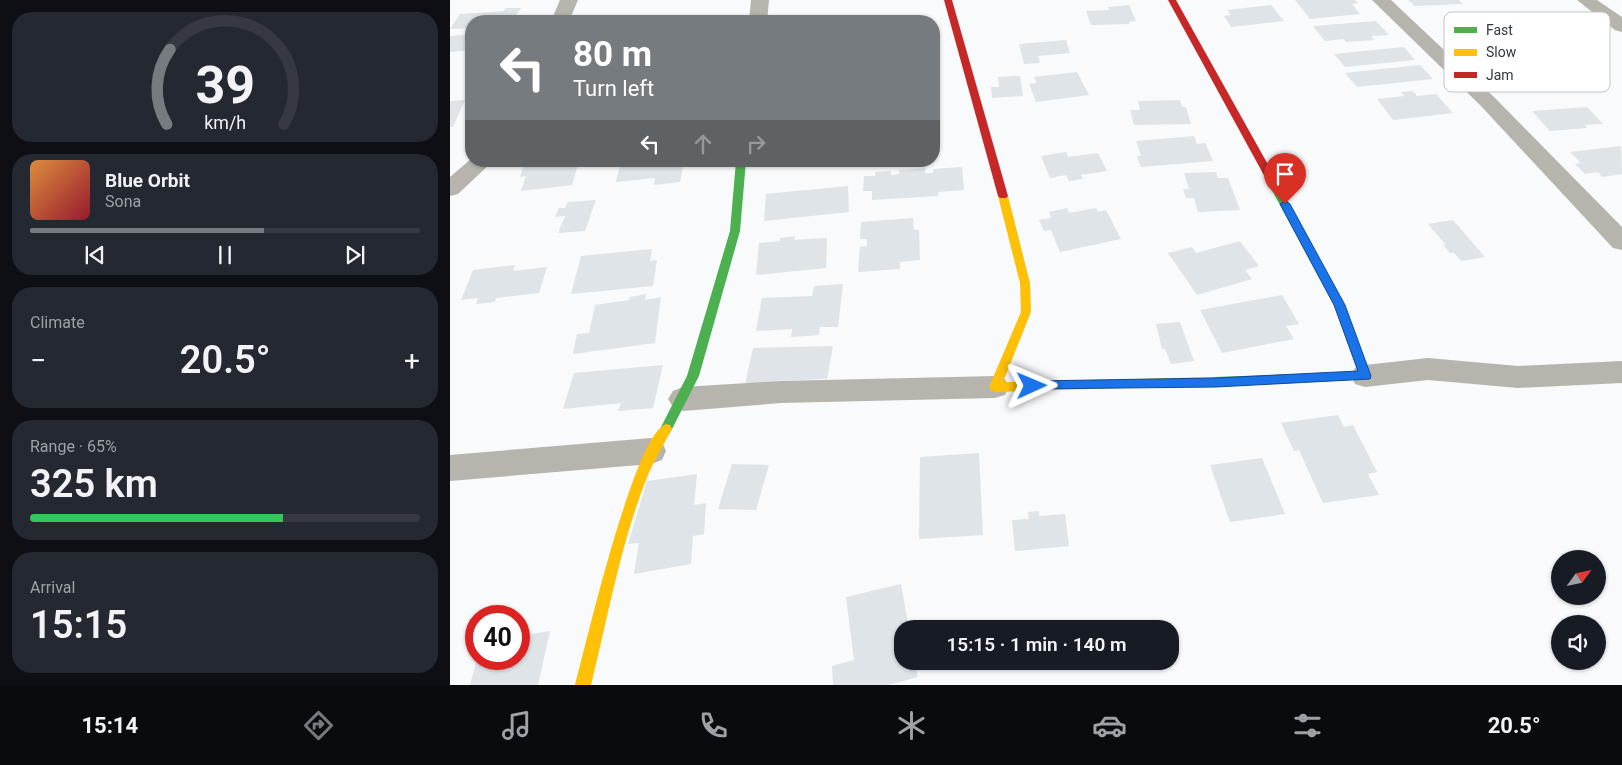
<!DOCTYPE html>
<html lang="en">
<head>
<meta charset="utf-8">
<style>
  body { margin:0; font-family:Roboto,sans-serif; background:#242831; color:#f1f3f6; height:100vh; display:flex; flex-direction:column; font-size:19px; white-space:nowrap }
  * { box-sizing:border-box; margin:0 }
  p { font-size:16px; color:#9ea1a6 }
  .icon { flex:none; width:28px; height:28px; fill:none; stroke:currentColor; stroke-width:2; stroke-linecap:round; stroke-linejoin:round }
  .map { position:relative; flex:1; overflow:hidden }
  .panel { display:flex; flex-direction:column; gap:12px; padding:12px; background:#0d0f14; width:450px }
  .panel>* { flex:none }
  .guide { position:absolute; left:15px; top:15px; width:475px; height:152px; border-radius:20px; box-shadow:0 1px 4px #0004; background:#767b7f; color:#fff; overflow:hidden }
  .needle { width:32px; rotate:57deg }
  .fabs { position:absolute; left:1101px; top:550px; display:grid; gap:10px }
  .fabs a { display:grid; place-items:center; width:55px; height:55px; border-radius:50%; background:#171b24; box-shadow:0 1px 4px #0004; font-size:25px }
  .speed { position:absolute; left:15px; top:605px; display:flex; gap:10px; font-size:25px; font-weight:700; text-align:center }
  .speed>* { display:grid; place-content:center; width:65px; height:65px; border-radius:50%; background:#171b24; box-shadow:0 1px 4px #0004; line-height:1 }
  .speed .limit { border:8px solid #d22; background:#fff; color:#111 }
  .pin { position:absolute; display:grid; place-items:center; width:42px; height:42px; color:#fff; margin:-51px -21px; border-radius:50% 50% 50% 0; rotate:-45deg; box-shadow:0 0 5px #0007 }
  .pin .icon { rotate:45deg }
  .me { position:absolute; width:55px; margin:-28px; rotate:89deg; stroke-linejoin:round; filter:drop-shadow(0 0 4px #0008) }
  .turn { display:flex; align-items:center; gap:18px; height:105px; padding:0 25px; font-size:22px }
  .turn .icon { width:65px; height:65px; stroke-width:2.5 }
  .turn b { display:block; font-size:35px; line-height:42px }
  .lanes { display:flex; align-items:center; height:48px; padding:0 25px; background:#0003; justify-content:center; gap:25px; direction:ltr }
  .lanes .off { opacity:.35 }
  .big { font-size:38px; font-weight:600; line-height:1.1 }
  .panel .tile { flex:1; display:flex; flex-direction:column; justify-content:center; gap:8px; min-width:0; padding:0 18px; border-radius:20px; background:#242831 }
  .panel .dial { align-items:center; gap:0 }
  .dial svg { height:130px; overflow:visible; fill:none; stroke:#363941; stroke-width:7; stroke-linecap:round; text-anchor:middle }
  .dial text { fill:#f1f3f6; stroke:none }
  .song { display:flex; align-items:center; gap:15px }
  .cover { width:60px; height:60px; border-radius:8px; background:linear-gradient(135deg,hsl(30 70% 55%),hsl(350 70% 35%)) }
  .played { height:5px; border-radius:2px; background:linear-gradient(90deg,#767b7f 60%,#363941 60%) }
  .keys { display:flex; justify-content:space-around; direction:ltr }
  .heat { display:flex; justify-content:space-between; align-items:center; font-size:28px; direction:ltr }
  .charge { height:8px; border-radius:4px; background:linear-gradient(90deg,#34c759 65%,#363941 0) }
  .trip { position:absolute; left:444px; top:620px; width:285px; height:50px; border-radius:20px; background:#171b24; box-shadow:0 1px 4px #0004; font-weight:600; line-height:50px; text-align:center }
  .menu { display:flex; height:80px; justify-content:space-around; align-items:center; background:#090b0e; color:#9ea1a6 }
  .menu .icon { width:35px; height:35px }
  .menu .active { color:#767b7f }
  .menu b { font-size:22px; color:#f1f3f6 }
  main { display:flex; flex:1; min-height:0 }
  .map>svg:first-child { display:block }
  .building { fill:#dee4e8 }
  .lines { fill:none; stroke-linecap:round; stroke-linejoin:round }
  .street { fill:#b7b3ad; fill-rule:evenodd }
  .fast { fill:#4caf50; fill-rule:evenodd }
  .slow { fill:#ffc107; fill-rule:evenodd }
  .jam { fill:#c62828; fill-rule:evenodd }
  .route { fill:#1a73e8; stroke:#114b97 }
  .key { fill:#fff; stroke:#c1c3c4; stroke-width:1 }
  .key-label { font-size:14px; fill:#30373c }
</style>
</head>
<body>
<main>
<section class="panel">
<div class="tile dial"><svg viewBox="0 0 100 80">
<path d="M14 69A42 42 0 1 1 86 69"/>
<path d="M14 69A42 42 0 0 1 16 23" stroke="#767b7f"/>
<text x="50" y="56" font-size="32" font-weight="700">39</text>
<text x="50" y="72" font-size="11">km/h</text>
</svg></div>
<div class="tile">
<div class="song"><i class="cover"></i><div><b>Blue Orbit</b><p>Sona</p></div></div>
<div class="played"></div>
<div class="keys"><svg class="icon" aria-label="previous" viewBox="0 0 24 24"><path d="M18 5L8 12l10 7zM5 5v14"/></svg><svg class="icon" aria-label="pause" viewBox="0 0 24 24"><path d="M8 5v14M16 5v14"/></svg><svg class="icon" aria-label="next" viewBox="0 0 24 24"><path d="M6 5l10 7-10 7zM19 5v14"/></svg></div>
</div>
<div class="tile"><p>Climate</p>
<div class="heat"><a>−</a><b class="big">20.5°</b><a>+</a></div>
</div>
<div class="tile"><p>Range · 65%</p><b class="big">325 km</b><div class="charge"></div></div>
<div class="tile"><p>Arrival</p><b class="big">15:15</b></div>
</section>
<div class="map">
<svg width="1172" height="685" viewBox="0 0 1172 685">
  <rect width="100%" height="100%" fill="#f8fafc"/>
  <path class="building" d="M845 0H905L908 3 902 4 910 14 860 19Z
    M958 0H1009L1013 4 965 6Z
    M679 5 686 21 679 22 680 24 641 25 636 11 659 10 658 7Z
    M821 5 834 21 781 27 774 16 781 15 777 10Z
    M56 8H71L62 21H21V28L0 29 10 14 54 11Z
    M926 21 939 35 921 36 924 40 896 42 894 39 875 41 863 26Z
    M21 34V50L0 52V36Z
    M616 40 620 53 588 56 590 63 574 64 569 44Z
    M954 47 965 60 895 67 884 54Z
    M970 65 983 79 907 87 895 73Z
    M627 72 639 95 586 102 579 84 586 83 584 77Z
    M570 76 573 96 542 98 541 87H549L548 77Z
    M963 91 967 96 986 94 1003 113 943 120 927 99 954 96 951 92Z
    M15 100 3 127H0V101Z
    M730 100 732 107H736L741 124 684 125 680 110H690L688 101Z
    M1137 107 1153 124 1135 125 1137 128 1100 131 1082 111Z
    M744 136 747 144 755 143 763 161 691 167 687 156H691L686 141Z
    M1171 146 1172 174 1152 177 1148 172 1135 174 1125 164 1131 163 1120 152Z
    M616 152 618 157 648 153 657 171 631 175 633 179 619 181 616 175 600 178 591 156Z
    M129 161 122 185 71 191 76 176 70 177 73 167 96 162 95 165Z
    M171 161H234L230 182 204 185 205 178 166 182Z
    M512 167 514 190 488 192V196L422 200V191H413L414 176H425V172L441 171V175L449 174V170L475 168V173H483V169Z
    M766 172 768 178H778L790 210 748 212 744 198H736L733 189H739L734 173Z
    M398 186 399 212 314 221 316 194Z
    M146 200 135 231 108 233 115 216 105 217 109 208H115L118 202Z
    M617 208 619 213 646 208 648 212 656 210 671 239 610 252 601 230 594 231 589 220 601 218 599 212Z
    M463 218 464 230H469L470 260 450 262V269L408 272 410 247 417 246V239H410L411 222Z
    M1003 220 1035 257 1011 261 1004 253H1000L993 245H996L978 224Z
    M345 236 344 240 377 238 376 268 306 275 309 243 330 241V238Z
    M790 241 809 266 795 270 802 279 747 295 718 253 742 247 746 253Z
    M202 249 200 261 207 260 203 286 121 294 131 256Z
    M65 265 63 271 97 267 89 293 46 298 45 302 26 304 28 298 11 300 23 270Z
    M393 284 388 327H370L369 335 341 337 342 329 306 331 312 298 362 296 364 286Z
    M196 294 195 300 211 297 205 343 123 354 127 334 139 333 145 305 179 300 180 297Z
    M832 295 849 324 836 326 844 339 772 353 750 310Z
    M730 322 744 361 721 364 715 349H712L706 324Z
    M383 346 377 379 325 381 324 388 294 389 303 348Z
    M213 365 203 408 168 411 171 403 113 409 124 373Z
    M888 415 894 427 903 425 927 472 918 474 929 495 873 503 849 450 844 451 831 423Z
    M529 453 533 535 469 539 470 457Z
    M812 458 835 514 780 522 760 465Z
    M282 464 319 465 306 510 268 509Z
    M247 474 244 505 256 503 254 534 243 536 241 564 184 574 189 543 178 544 197 481Z
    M589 511V516L615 514 619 546 565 551 562 520 579 519 578 512Z
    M451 584 459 629H452V661H465L468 677 438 685H383L382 666 404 660 396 597Z
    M100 631 88 685H20L27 659H69V636Z"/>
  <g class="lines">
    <path class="street" d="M110 0H128L119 21H101Z
      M301 0H319L317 21H299Z
      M922 0H941L1045 98 1172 227V250L1163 248 1031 106Z
      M1127 0H1147L1172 17V32L1165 30Z
      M21 159V161H43L8 194 0 196V177Z
      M978 358 1068 366 1172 361V383L1068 388 978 380 915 387 905 384 901 376 905 368 915 365Z
      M545 376 555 379 559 387 555 395 545 398 331 403 233 411 223 407 218 399 223 391 233 387 331 381Z
      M201 438 212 442 216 451 212 460 201 464 0 481V455Z"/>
    <path class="fast" d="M286 161H296L290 231 249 376 220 433 216 434 212 433 210 429 237 376 280 231Z
      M821 176 826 179 894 305 921 376 919 379 764 387 760 385 758 382 760 379 764 377 908 372 884 305 816 179Z"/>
    <path class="slow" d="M553 193 558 196 580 283 581 312 553 382 764 377 768 379 770 382 768 385 545 392 541 390 539 387 571 312 570 283 548 196Z
      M216 424 220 425 222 429C213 446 203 462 196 480 170 546 158 617 141 685H125C136 645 184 435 216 424Z"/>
    <path class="jam" d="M494 0H502L558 196 556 198H550L548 196Z
      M718 0H726L826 179 824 181H818L816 179Z"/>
  </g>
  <path class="route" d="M835 201 840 204 895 305 921 376 920 379 766 387 577 389 576 386 577 383 582 381 766 378 908 371 884 305 830 204Z"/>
  <rect x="994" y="12" width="166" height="80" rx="8" class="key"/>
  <rect x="1004" y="27" width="23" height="6" fill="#4caf50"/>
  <rect x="1004" y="49" width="23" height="7" fill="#ffc107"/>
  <rect x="1004" y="72" width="23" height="6" fill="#c62828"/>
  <g class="key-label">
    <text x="1036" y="35">Fast</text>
    <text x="1036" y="57">Slow</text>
    <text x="1036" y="80">Jam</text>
  </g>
</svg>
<div class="fabs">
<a><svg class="needle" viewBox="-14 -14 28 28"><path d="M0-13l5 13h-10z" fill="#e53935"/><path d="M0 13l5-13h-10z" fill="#9ea1a6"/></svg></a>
<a><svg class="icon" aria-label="sound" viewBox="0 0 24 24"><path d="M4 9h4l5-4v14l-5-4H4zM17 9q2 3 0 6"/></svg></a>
</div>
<div class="speed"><div class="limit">40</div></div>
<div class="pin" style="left:835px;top:204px;background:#d93025"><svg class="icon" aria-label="arrive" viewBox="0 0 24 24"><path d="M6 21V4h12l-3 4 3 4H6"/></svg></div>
<svg class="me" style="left:582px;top:386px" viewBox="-20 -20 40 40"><path d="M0-17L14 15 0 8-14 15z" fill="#1a73e8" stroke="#fff" stroke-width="4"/></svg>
<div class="trip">15:15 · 1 min · 140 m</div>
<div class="guide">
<div class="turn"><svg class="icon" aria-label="left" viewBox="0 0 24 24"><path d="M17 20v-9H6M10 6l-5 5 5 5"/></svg><div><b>80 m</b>Turn left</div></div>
<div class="lanes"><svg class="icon" aria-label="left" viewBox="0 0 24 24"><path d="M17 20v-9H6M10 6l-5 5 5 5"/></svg><svg class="icon off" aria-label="ahead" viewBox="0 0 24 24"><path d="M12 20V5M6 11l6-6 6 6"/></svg><svg class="icon off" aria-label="right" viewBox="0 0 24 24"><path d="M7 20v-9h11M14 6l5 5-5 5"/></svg></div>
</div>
</div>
</main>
<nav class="menu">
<b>15:14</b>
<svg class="icon active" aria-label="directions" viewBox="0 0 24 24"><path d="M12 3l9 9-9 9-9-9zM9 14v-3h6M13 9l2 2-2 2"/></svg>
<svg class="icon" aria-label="music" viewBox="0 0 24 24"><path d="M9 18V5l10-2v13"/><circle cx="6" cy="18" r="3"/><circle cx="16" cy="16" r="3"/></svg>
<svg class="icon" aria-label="phone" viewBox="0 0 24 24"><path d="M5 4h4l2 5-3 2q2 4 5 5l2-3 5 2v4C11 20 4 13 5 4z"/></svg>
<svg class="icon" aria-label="climate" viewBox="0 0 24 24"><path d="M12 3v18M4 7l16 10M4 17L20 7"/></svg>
<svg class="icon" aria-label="car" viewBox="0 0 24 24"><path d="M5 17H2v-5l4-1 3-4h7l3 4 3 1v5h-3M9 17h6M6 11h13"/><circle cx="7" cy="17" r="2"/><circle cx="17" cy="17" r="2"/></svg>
<svg class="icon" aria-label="filters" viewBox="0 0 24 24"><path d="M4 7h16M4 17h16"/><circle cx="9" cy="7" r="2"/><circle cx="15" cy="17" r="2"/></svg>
<b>20.5°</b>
</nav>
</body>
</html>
